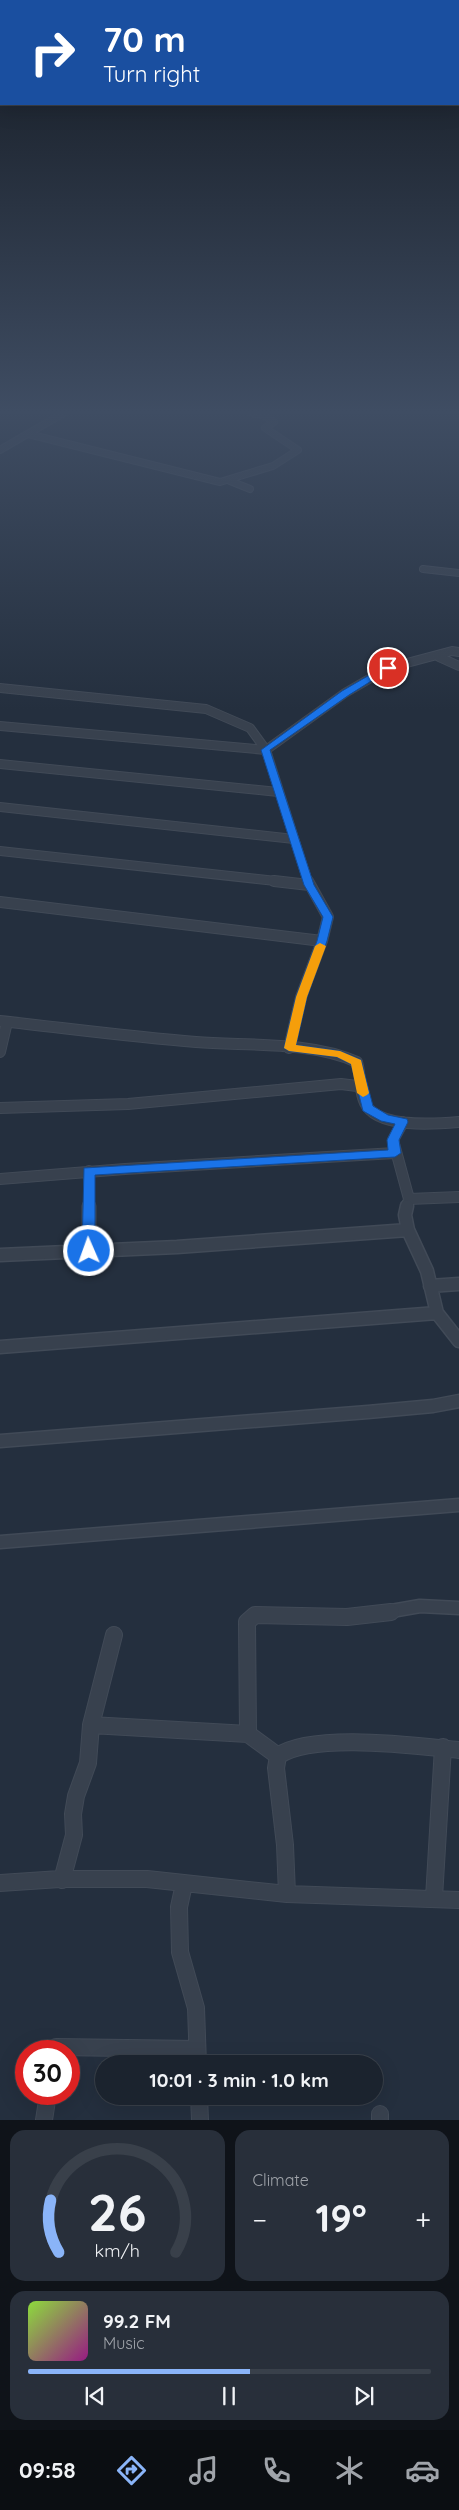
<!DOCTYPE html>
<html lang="en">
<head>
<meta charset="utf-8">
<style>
  body { margin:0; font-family:Quicksand,sans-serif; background:#282f3a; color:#f1f3f6; height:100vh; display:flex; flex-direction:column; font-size:19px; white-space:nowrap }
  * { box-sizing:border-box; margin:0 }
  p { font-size:16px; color:#a0a4aa }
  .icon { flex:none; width:28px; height:28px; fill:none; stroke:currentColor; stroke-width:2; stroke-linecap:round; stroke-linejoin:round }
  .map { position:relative; height:2120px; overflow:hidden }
  .sheet { display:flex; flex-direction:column; gap:10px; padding:10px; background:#0f1319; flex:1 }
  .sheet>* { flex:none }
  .hud { position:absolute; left:0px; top:0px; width:460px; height:105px; box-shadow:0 5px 20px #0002,0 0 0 1px #39404a; background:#1a4fa0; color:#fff; overflow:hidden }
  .speed { position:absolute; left:15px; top:2040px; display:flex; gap:10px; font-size:25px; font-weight:700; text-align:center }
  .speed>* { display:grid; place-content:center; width:65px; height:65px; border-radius:50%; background:#1b232e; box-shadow:0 5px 20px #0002,0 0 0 1px #39404a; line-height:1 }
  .speed .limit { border:8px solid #d22; background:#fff; color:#111 }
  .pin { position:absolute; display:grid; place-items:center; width:42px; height:42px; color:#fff; margin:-21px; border:2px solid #fff; border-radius:50%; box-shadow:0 1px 5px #0007 }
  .me { position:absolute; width:55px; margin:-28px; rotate:358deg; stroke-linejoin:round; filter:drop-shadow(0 0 4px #0008) }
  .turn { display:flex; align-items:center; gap:18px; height:105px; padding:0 20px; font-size:22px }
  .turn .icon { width:65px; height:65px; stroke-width:2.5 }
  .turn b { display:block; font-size:35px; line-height:42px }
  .big { font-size:38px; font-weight:700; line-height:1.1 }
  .sheet .tile { flex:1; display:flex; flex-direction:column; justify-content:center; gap:8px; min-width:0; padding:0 18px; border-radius:15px; background:#282f3a }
  .sheet .dial { align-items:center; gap:0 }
  .dial svg { height:130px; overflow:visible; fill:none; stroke:#39404a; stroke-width:7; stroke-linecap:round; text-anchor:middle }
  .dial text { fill:#f1f3f6; stroke:none }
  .song { display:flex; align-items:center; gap:15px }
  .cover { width:60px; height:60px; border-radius:8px; background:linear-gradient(135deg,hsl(90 70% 55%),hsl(310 70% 35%)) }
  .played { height:5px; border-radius:2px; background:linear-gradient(90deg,#8ab4f8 55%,#39404a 55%) }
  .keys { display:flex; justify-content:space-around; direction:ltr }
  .heat { display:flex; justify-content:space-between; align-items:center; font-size:28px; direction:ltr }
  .sheet .tiles { flex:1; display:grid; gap:10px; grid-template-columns:1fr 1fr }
  .tile:last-child { grid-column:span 2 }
  .trip { position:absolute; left:95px; top:2055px; width:288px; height:50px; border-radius:25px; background:#1b232e; box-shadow:0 5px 20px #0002,0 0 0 1px #39404a; font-weight:700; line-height:50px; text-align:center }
  .tab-bar { display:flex; height:80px; justify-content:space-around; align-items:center; background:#0b0e12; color:#a0a4aa }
  .tab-bar .icon { width:35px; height:35px }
  .tab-bar .active { color:#8ab4f8 }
  .tab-bar b { font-size:22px; color:#f1f3f6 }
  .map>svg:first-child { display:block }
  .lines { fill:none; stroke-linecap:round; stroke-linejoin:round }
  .street-far4-casing { stroke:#414a57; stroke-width:8 }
  .street-far3-casing { stroke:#414a57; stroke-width:10 }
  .street-far2-casing { stroke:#414a57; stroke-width:12 }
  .street-far1-casing { stroke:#414a57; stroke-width:15 }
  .street-casing { stroke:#414a57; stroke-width:18 }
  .street-far4 { stroke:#38414e; stroke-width:6 }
  .street-far3 { stroke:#38414e; stroke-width:8 }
  .street-far2 { stroke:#38414e; stroke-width:10 }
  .street-far1 { stroke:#38414e; stroke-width:12 }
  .street { stroke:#38414e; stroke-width:16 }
  .route { fill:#1a73e8; stroke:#114b97 }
  .slow { fill:#f59e0b }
</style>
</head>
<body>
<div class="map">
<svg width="459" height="2120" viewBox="0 0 459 2120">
  <rect width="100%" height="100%" fill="#242f3e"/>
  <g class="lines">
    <g class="street-far4-casing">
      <path id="street-far4" d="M28 434 220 482 273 466 298 450 265 428 274 422 265 416 252 413
        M0 450 62 414 59 413
        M230 481 250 489
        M423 569 459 573"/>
    </g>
    <g class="street-far3-casing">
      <path id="street-far3" d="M439 657 459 666
        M0 688 206 709 250 728 266 750 308 882
        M0 726 266 750 345 693 388 668 452 651 459 652
        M0 764 278 792
        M0 807 294 839
        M0 851 285 882"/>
    </g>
    <g class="street-far2-casing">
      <path id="street-far2" d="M274 881 309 885
        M0 902 322 941
        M0 1021C65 1028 131 1037 196 1042 246 1046 311 1041 357 1062 361 1075 359 1091 365 1103 377 1129 436 1124 459 1122
        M289 1048 301 997 322 941 328 917 308 881
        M0 1052 7 1022
        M0 1108 128 1104 341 1084 357 1086 363 1091
        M403 1122 393 1140 409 1199 459 1197
        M89 1171V1207
        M0 1179 125 1169 395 1153
        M407 1207 409 1199"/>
    </g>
    <g class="street-far1-casing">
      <path id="street-far1" d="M89 1206V1251
        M407 1206 405 1215 408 1230 427 1271 437 1313 459 1341
        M0 1255 177 1247 408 1230
        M430 1286 459 1284
        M0 1347 437 1313
        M0 1441 368 1412 433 1406 459 1401
        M0 1542 459 1505
        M380 1613 420 1606 459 1608"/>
    </g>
    <g class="street-casing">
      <path id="street" d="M91 1725 248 1734 278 1756
        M248 1734 247 1622 255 1615 347 1617 391 1612
        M62 1880 74 1835 73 1814 76 1796 88 1763 91 1725 114 1635
        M0 1883 60 1879H147L287 1894 459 1900
        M184 1884 179 1907 180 1952 196 2008 198 2064
        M287 1894 285 1845 276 1768 278 1756C312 1732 416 1746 459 1750
        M434 1898 443 1747
        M55 2051 56 2047 197 2049
        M199 2096 200 2120
        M380 2114V2120
        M44 2120 48 2094"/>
    </g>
    <use href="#street-far4" class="street-far4"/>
    <use href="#street-far3" class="street-far3"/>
    <use href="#street-far2" class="street-far2"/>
    <use href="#street-far1" class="street-far1"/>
    <use href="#street" class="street"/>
  </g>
  <linearGradient id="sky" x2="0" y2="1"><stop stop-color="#141a22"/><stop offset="0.58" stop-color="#3f4d63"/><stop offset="1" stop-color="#3f4d63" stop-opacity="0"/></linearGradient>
  <rect width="459" height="710" fill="url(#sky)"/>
  <path class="route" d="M385 666 392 668 349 695 270 750 314 885 333 917 327 941 307 997 296 1045 340 1051 361 1060 373 1106 388 1115 407 1119 408 1122 399 1140 401 1153 395 1157 95 1175V1251L93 1254H84L82 1251 84 1168 388 1150 387 1140 395 1124 381 1121 363 1111 351 1064 337 1057 289 1051 284 1048 296 997 317 941 323 917 304 885 261 750 342 691Z"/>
  <path class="slow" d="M320 943 326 946 307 997 296 1045 340 1051 361 1060 369 1093 367 1095 363 1097 357 1093 351 1064 337 1057 289 1051 284 1048 296 997 315 946Z"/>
</svg>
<div class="speed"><div class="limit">30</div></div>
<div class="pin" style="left:388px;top:668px;background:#d93025"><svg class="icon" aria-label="arrive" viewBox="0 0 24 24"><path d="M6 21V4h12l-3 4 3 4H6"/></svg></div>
<svg class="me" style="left:89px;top:1251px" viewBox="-20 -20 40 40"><circle r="17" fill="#1a73e8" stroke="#fff" stroke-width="3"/><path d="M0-11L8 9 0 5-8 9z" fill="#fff"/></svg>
<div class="trip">10:01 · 3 min · 1.0 km</div>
<div class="hud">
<div class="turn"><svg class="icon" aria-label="right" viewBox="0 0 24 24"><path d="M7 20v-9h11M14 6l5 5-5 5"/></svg><div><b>70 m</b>Turn right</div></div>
</div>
</div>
<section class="sheet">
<div class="tiles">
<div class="tile dial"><svg viewBox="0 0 100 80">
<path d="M14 69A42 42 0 1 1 86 69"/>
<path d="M14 69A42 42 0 0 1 9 37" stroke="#8ab4f8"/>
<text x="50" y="56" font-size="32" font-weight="700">26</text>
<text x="50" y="72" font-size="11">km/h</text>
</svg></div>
<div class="tile"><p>Climate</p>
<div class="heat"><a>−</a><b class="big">19°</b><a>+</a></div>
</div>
<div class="tile">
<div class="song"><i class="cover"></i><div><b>99.2 FM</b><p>Music</p></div></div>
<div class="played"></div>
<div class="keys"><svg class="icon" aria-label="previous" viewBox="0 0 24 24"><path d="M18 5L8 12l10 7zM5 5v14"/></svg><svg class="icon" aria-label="pause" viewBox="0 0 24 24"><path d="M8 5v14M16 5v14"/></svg><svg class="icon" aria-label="next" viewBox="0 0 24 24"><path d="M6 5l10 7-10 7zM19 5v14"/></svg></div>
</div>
</div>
</section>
<nav class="tab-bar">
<b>09:58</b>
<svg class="icon active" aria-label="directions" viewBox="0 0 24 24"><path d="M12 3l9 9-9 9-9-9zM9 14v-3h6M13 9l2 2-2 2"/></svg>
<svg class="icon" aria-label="music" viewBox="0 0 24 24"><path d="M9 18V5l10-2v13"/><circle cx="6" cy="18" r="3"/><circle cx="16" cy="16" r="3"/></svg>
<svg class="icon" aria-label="phone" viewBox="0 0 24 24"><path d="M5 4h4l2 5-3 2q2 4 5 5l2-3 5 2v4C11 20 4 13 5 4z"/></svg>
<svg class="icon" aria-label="climate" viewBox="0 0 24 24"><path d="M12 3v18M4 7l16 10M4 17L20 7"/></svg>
<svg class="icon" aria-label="car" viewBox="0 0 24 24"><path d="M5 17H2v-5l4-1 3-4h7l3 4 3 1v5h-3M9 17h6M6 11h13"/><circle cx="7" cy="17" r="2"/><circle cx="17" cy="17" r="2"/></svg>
</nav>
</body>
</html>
